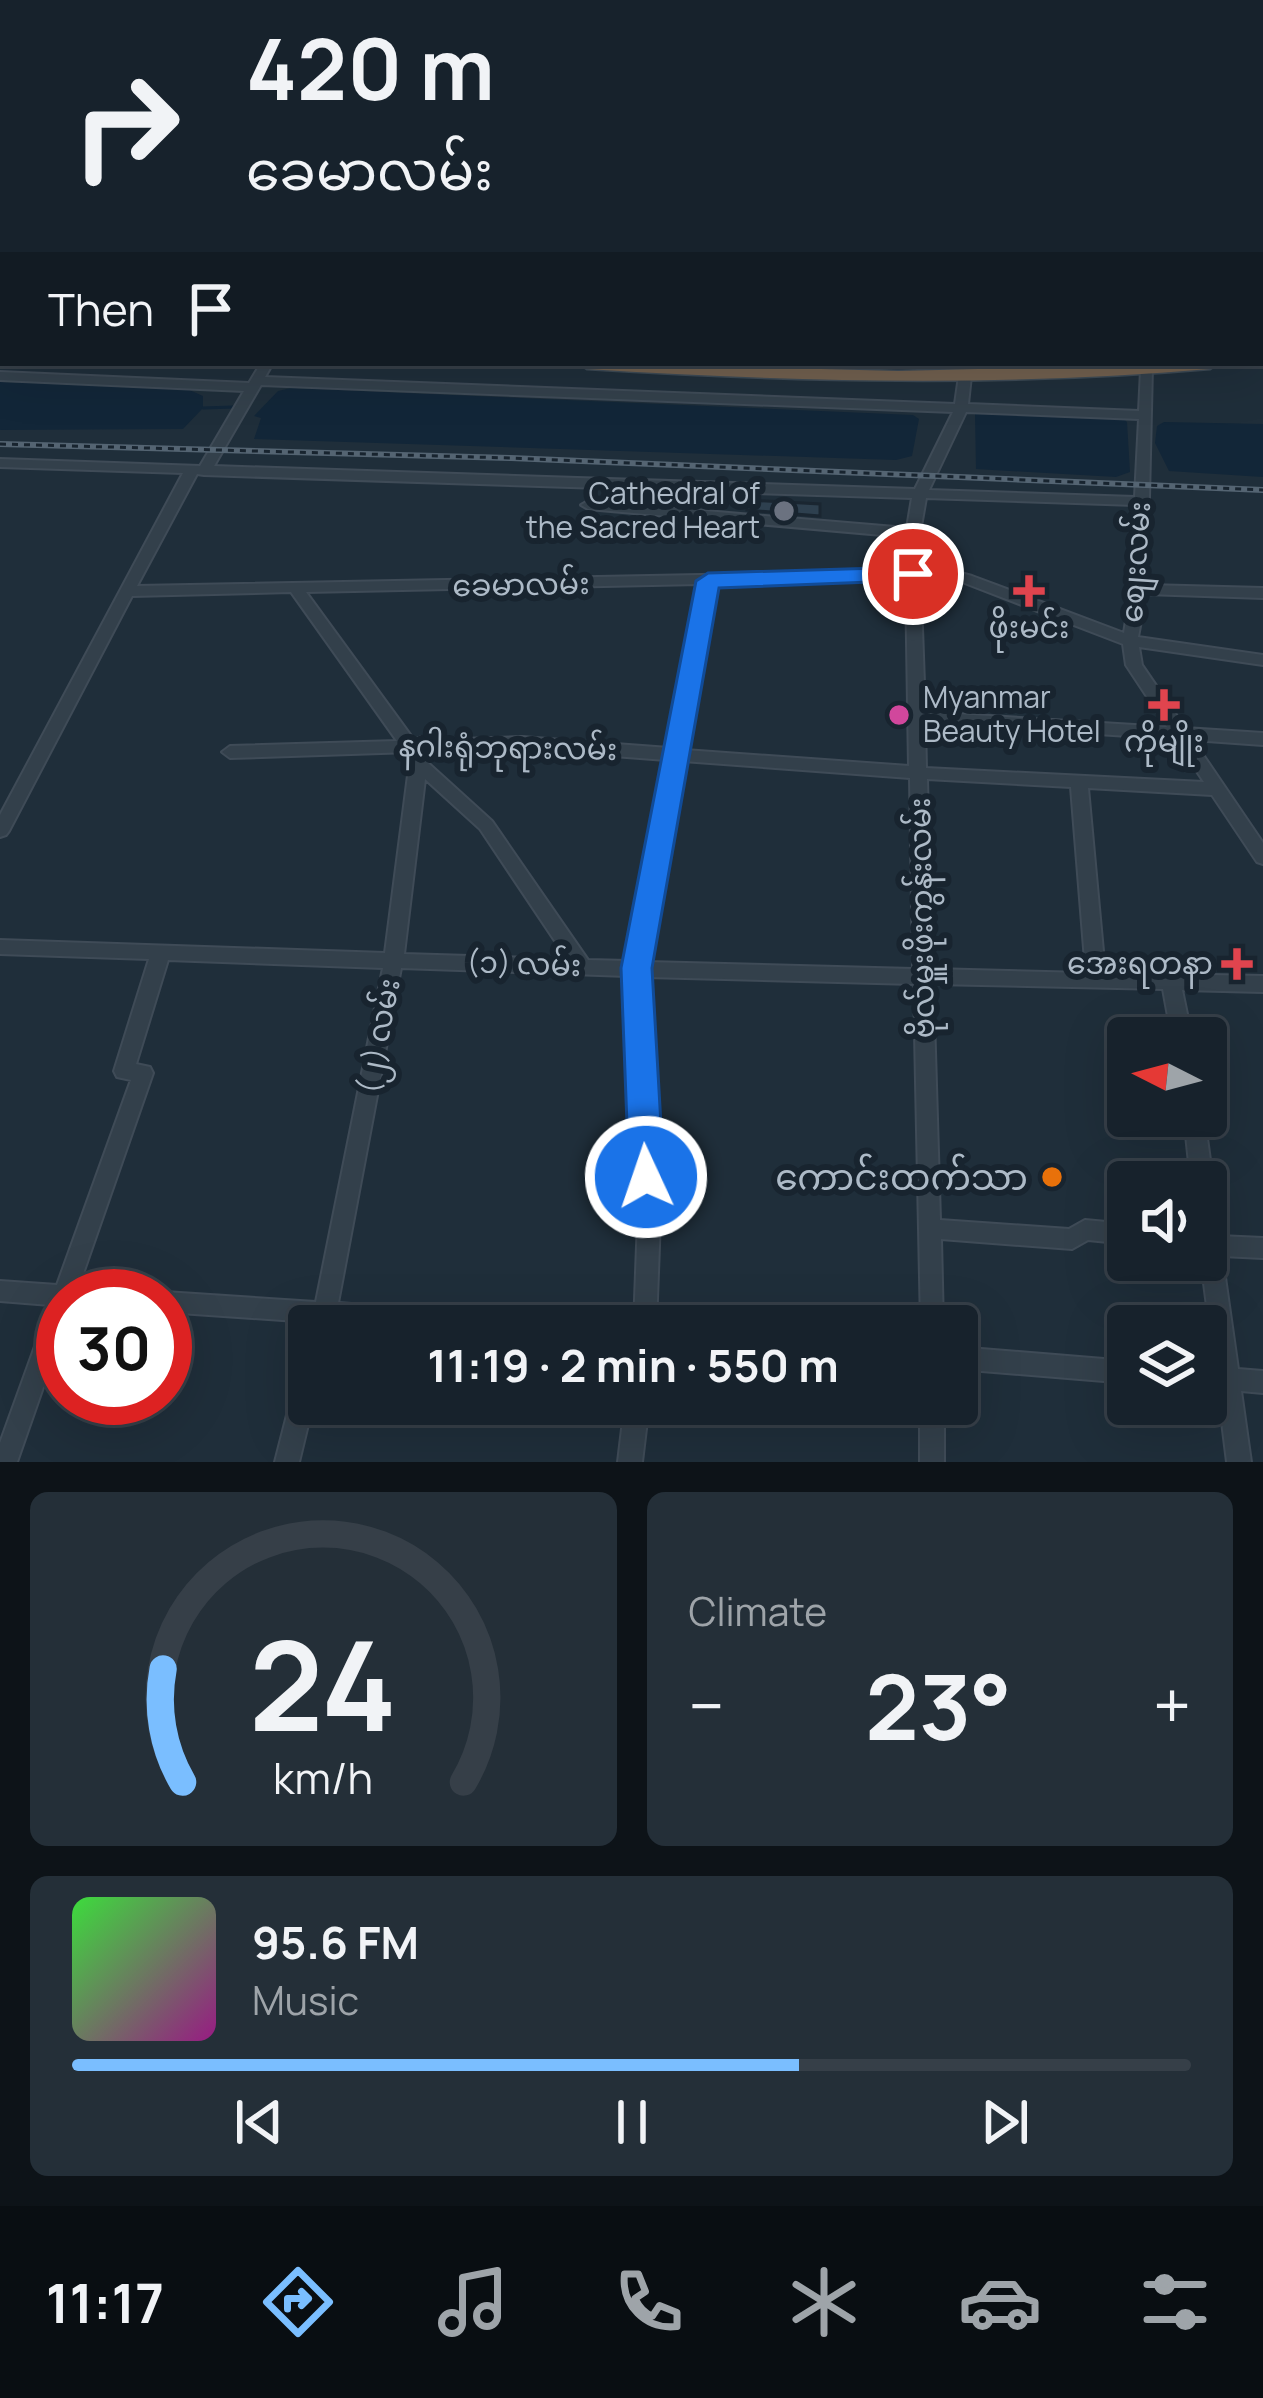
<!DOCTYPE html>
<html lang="en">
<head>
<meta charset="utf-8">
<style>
  body { margin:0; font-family:Manrope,"Noto Sans Myanmar",sans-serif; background:#242f38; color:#f1f3f6; height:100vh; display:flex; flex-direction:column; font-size:45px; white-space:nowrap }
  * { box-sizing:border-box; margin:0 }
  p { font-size:39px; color:#9ea4a9 }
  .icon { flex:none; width:66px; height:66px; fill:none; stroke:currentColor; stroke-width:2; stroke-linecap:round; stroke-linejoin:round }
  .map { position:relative; height:1462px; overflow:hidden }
  .side { display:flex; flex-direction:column; gap:30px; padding:30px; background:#0d1318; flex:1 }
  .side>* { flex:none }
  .hud { position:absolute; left:0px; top:0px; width:1263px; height:366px; box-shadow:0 12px 48px #0002,0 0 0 3px #363f48; background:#17222c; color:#f1f3f6; overflow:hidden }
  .needle { width:78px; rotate:276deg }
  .buttons { position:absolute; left:1107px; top:1017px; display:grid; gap:24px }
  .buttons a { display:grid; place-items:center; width:120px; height:120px; border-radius:12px; background:#17222c; box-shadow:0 12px 48px #0002,0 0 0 3px #363f48; font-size:60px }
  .speed { position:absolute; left:36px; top:1269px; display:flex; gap:24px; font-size:60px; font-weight:700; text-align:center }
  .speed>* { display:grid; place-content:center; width:156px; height:156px; border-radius:50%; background:#17222c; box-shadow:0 12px 48px #0002,0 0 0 3px #363f48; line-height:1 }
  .speed .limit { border:18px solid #d22; background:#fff; color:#111 }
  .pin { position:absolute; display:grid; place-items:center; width:102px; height:102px; color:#fff; margin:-51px; border:6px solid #fff; border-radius:50%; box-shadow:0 3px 12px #0007 }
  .me { position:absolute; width:132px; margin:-66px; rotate:357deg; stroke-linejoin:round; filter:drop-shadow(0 0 9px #0008) }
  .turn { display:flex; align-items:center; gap:42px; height:252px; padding:0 48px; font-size:54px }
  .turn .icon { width:156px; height:156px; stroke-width:2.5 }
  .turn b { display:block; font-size:84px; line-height:102px }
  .then { display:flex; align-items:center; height:114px; padding:0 48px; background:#0003; gap:24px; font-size:45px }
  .big { font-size:90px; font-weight:700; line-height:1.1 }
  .side .widget { flex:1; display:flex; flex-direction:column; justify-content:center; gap:18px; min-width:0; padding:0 42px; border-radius:18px; background:#242f38 }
  .side .dial { align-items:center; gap:0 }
  .dial svg { height:312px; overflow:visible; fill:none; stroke:#363f48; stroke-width:7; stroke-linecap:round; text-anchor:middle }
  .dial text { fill:#f1f3f6; stroke:none }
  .song { display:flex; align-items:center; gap:36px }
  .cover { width:144px; height:144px; border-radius:18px; background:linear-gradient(135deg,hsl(120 70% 55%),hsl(310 70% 35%)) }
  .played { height:12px; border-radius:6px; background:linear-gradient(90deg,#7abeff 65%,#363f48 65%) }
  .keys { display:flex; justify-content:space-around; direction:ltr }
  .heat { display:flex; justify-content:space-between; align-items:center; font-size:66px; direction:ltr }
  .side .tiles { flex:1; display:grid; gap:30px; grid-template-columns:1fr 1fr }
  .widget:last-child { grid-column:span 2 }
  .trip { position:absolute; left:288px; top:1305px; width:690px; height:120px; border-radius:12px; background:#17222c; box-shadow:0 12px 48px #0002,0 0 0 3px #363f48; font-weight:700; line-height:120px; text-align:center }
  .dock { display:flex; height:192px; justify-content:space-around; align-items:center; background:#090e12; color:#9ea4a9 }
  .dock .icon { width:84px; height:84px }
  .dock .selected { color:#7abeff }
  .dock b { font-size:54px; color:#f1f3f6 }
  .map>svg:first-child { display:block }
  .water { fill:#122638 }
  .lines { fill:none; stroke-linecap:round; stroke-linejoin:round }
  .stream { stroke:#122638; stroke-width:3 }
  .building { fill:#2e404f; stroke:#1a2631; stroke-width:3 }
  .minor-casing { stroke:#3f4b57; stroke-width:4 }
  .highway-casing { stroke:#3d4a55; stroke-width:3 }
  .minor { fill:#33404b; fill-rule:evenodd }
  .highway { fill:#71604f; fill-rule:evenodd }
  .rail-casing { stroke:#546472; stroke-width:6 }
  .rail { stroke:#18242f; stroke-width:3; stroke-dasharray:6; stroke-linecap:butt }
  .route { fill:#1a73e8; stroke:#114b97; stroke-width:3 }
  .worship-dot { fill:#6b7280; stroke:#18242f; stroke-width:4.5 }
  .health-dot { fill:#e0444e; stroke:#18242f; stroke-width:4.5 }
  .hotel-dot { fill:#d1479c; stroke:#18242f; stroke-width:4.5 }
  .food-dot { fill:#e8710a; stroke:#18242f; stroke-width:4.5 }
  .labels { text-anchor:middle; stroke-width:12; stroke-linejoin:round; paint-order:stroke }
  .poi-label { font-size:30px; fill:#adbac7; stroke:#18242f; text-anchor:end }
  .street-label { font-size:30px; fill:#adbac7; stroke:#18242f }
  .near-poi-label { font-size:36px; fill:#adbac7; stroke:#18242f; text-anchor:end }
</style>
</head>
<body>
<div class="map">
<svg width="1263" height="1462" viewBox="0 0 1263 1462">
  <rect width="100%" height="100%" fill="#1f2e3a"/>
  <path class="water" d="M0 382 185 388 203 396V408L183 429 0 430Z
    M291 388 913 415 919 419 912 456 896 460 254 439 261 418 254 416 278 391Z
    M979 412 1121 416 1127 422 1130 472 1116 477 976 469 975 414Z
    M1164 422 1263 424V477L1169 471 1155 443 1157 426Z"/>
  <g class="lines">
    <path class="stream" d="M203 408 234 407"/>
  </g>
  <path class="building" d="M748 500 820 504V516L747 510Z"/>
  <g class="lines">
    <g class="minor-casing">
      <path id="minor" d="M180 0H204L211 3H187Z
        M275 0H286L282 3H271Z
        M524 0H545L540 3Z
        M710 0H720V3H710Z
        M1128 0 1133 3 1116 1 1117 0Z
        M1177 0H1189L1185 3H1173Z
        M1263 125V131L1260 132V126Z
        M1260 187H1263V193H1260Z
        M0 254 3 255V263L0 262Z
        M1260 288 1263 289V297L1260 296Z
        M261 363H273L265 377 955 404 959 376 965 372 971 376 968 404 1139 411 1141 370 1142 367H1152L1147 585 1263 588V598L1146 594 1138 637 1263 655V665L1139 647 1142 665 1185 728 1263 733V745L1193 740 1263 843V864L1257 862 1212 795 1088 788 1105 973 1263 976V992L1182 990 1192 1038H1172L1163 989 933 984 940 1220 1069 1229 1085 1220 1128 1224V1244L1088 1240 1072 1249 941 1239 943 1326H921L914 984 646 977 660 1219 656 1326H634L638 1219 627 976 401 968 338 1303 518 1316 526 1319 529 1326 334 1324 333 1326H311V1322L165 1312V1296H157L165 1292 316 1302 383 968 168 960 136 1064 150 1067 153 1073 78 1288 84 1296H63V1330L17 1462H0V1443L50 1305 0 1301V1281L57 1285 131 1080 117 1077 114 1071 149 959 0 954V940L385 953 411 752 230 758 222 752 230 746 397 741 291 592 132 596 9 831 6 835 0 837V815L183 473 0 467V459L200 466 244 391 0 380V372L249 383ZM261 385 953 412 915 489 214 466ZM966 412 1139 419 1135 497 929 490ZM197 474 204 475 912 498 907 528 588 501 581 505 588 509 905 537V571L137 586ZM926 498 1135 505 1131 589 1124 633 972 576 920 562 919 538ZM920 571 962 582 1123 644 1126 665 1167 727 925 712ZM906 580 909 766 685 750 715 584ZM700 584 669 748 522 737 428 740 421 737 414 740 306 592ZM925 723 1175 739 1204 782 926 768ZM522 749 666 760 628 961 588 960 492 821 427 762 428 752ZM683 761 910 778 913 969 647 962ZM425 779 480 829 567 959 404 954ZM927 779 1071 787 1086 973 932 969Z
        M1184 1116H1204L1213 1182 1206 1190V1182H1191Z
        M1206 1207 1214 1209 1219 1236 1263 1238V1258L1222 1256 1238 1369 1263 1371V1393L1241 1391 1251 1462H1227L1218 1390 1206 1389V1367L1215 1368 1201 1260H1206Z
        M957 1347 1128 1361V1383L957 1369Z
        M309 1365V1404H313L299 1462H275L297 1376 301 1368Z
        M625 1404H649L642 1462H618Z
        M920 1404H944V1462H920Z"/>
    </g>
    <g class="highway-casing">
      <path id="highway" d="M812 0H832L835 3H815Z
        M0 336H3V346H0Z
        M1260 350H1263V362H1260Z
        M578 363 898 371 1219 363 1210 369C1002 387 795 382 587 369Z"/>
    </g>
    <use href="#minor" class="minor"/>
    <use href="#highway" class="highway"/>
    <g class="rail-casing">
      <path id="rail" d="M0 444 511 458 1263 490"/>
    </g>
    <use href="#rail" class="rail"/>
  </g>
  <path class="route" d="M913 567 922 569 925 574 922 580 719 588 652 968 664 1177 659 1188 646 1192 634 1188 629 1177 621 968 696 581 708 573Z"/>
  <circle class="worship-dot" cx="784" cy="511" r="12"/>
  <g class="health-dot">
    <path d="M1023 573h12v12h12v12h-12v12h-12v-12h-12v-12h12z"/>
    <path d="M1158 687h12v12h12v12h-12v12h-12v-12h-12v-12h12z"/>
    <path d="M1231 946h12v12h12v12h-12v12h-12v-12h-12v-12h12z"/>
  </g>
  <circle class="hotel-dot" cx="899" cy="715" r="12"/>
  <circle class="food-dot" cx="1052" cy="1177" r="12"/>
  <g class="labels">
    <g class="poi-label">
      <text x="760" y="504">Cathedral of<tspan x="760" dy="34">the Sacred Heart</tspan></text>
      <text x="1029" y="638" text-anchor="middle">ဖိုးမင်း</text>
      <text x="923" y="708" text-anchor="start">Myanmar<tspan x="923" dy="34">Beauty Hotel</tspan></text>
      <text x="1164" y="752" text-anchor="middle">ကိုမျိုး</text>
      <text x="1213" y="974">အေးရတနာ</text>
    </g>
    <g class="street-label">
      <text transform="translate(1136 562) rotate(-86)" y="10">စျေးလမ်း</text>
      <text transform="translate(521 585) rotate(-1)" y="10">ခေမာလမ်း</text>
      <text transform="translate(508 748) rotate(1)" y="10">နဂါးရုံဘုရားလမ်း</text>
      <text transform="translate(922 918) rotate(-91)" y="10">ဗိုလ်မှူးဖိုးကွန်းလမ်း</text>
      <text transform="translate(524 964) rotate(2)" y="10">(၁) လမ်း</text>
      <text transform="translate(379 1036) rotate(-79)" y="10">(၂) လမ်း</text>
    </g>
    <g class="near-poi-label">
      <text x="1028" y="1190">ကောင်းထက်သာ</text>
    </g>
  </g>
</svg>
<div class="buttons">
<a><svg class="needle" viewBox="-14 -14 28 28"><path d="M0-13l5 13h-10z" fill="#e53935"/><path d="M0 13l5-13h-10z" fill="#9ea4a9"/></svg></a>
<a><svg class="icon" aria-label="sound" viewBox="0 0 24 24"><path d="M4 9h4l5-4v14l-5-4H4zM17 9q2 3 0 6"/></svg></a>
<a><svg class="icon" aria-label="layers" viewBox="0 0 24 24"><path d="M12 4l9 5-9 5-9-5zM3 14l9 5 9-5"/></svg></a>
</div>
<div class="speed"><div class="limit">30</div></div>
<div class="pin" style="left:913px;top:574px;background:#d93025"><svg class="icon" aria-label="arrive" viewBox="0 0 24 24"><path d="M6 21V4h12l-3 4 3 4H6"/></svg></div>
<svg class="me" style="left:646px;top:1177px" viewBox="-20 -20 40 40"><circle r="17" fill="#1a73e8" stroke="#fff" stroke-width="3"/><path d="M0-11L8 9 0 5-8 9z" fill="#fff"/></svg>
<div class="trip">11:19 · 2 min · 550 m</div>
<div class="hud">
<div class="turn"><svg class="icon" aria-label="right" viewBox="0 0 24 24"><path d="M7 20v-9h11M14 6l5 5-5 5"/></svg><div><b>420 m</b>ခေမာလမ်း</div></div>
<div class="then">Then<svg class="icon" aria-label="arrive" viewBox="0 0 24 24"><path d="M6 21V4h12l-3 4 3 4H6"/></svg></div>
</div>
</div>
<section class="side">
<div class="tiles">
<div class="widget dial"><svg viewBox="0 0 100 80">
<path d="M14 69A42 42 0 1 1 86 69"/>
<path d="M14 69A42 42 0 0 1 9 40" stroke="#7abeff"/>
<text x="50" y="56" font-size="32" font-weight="700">24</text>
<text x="50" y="72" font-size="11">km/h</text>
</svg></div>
<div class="widget"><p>Climate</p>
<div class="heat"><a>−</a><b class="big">23°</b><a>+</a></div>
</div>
<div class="widget">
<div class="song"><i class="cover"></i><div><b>95.6 FM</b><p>Music</p></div></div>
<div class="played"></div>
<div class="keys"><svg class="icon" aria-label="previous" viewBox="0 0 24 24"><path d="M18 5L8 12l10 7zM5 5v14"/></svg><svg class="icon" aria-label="pause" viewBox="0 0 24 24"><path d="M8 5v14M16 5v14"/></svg><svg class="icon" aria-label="next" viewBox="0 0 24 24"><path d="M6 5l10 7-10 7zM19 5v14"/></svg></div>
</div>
</div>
</section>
<nav class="dock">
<b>11:17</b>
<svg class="icon selected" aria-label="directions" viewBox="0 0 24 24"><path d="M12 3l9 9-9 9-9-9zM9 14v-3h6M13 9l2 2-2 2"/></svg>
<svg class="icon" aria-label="music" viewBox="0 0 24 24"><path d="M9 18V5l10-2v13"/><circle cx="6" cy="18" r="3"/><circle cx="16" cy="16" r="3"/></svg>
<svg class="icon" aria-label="phone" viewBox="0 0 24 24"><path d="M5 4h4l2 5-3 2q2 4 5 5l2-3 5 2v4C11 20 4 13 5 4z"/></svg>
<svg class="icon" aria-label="climate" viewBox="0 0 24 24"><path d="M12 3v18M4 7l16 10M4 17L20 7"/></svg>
<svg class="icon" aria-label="car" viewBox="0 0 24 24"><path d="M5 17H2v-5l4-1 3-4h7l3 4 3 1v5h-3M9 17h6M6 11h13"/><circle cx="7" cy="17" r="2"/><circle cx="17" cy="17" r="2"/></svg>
<svg class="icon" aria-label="filters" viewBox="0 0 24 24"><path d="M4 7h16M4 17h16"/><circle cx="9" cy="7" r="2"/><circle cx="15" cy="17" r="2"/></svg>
</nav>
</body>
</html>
